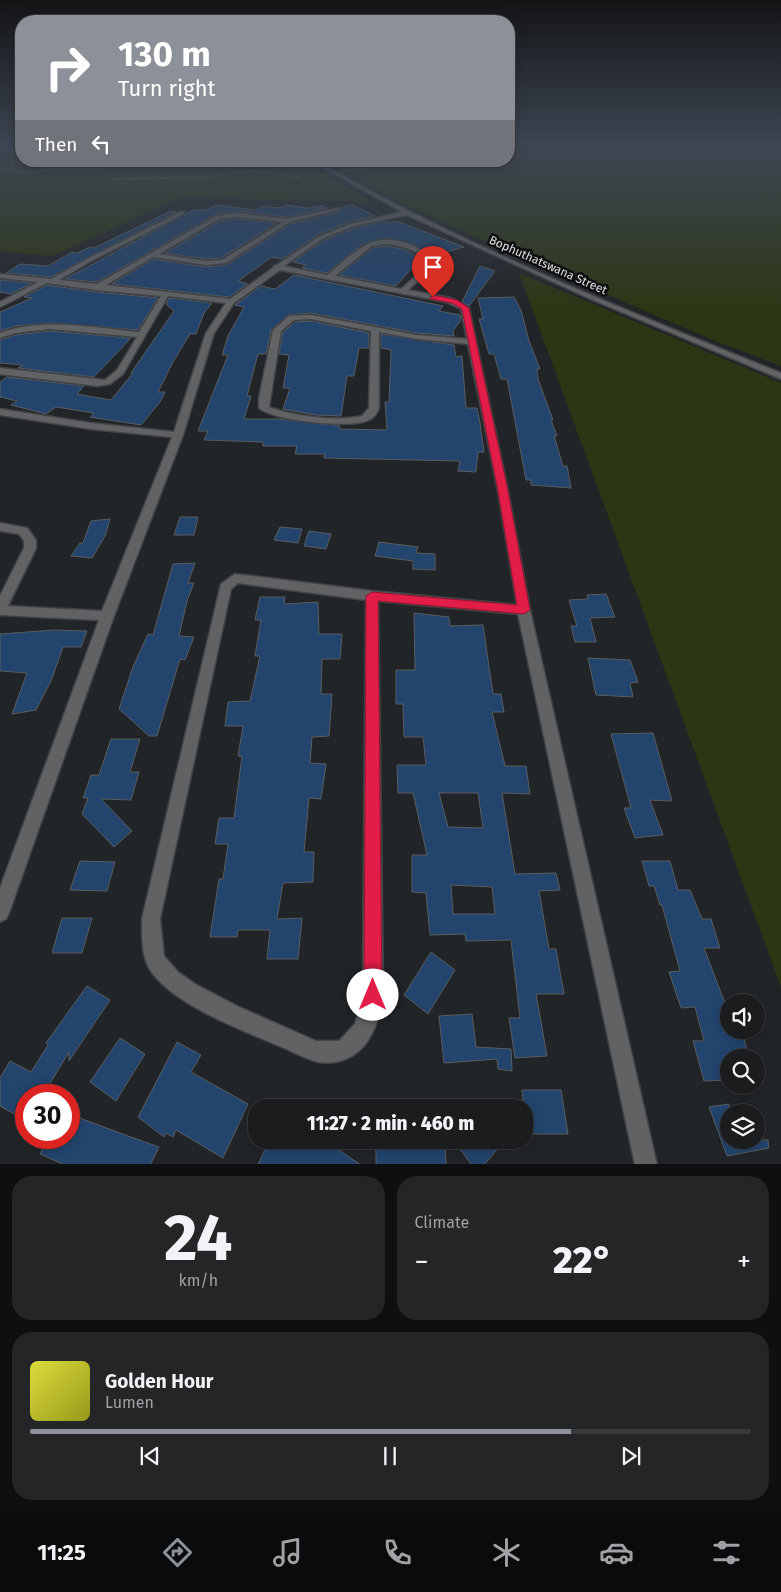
<!DOCTYPE html>
<html lang="en">
<head>
<meta charset="utf-8">
<style>
  body { margin:0; font-family:"Fira Sans",sans-serif; background:#232527; color:#f1f3f6; height:100vh; display:flex; flex-direction:column; font-size:19px; white-space:nowrap }
  * { box-sizing:border-box; margin:0 }
  p { font-size:16px; color:#9fa1a4 }
  .icon { flex:none; width:28px; height:28px; fill:none; stroke:currentColor; stroke-width:2; stroke-linecap:round; stroke-linejoin:round }
  .map { position:relative; height:1164px; overflow:hidden }
  .details { display:flex; flex-direction:column; gap:12px; padding:12px; background:#0e0f10; flex:1 }
  .details>* { flex:none }
  .top-card { position:absolute; left:15px; top:15px; width:500px; height:152px; border-radius:20px; box-shadow:0 2px 12px #0003,0 0 0 1px #383a3c; background:#8c9099; color:#fff; overflow:hidden }
  .controls { position:absolute; left:720px; top:994px; display:grid; gap:10px }
  .controls a { display:grid; place-items:center; width:45px; height:45px; border-radius:50%; background:#1a1c1e; box-shadow:0 2px 12px #0003,0 0 0 1px #383a3c; font-size:25px }
  .speed { position:absolute; left:15px; top:1084px; display:flex; gap:10px; font-size:25px; font-weight:700; text-align:center }
  .speed>* { display:grid; place-content:center; width:65px; height:65px; border-radius:50%; background:#1a1c1e; box-shadow:0 2px 12px #0003,0 0 0 1px #383a3c; line-height:1 }
  .speed .limit { border:8px solid #d22; background:#fff; color:#111 }
  .pin { position:absolute; display:grid; place-items:center; width:42px; height:42px; color:#fff; margin:-51px -21px; border-radius:50% 50% 50% 0; rotate:-45deg; box-shadow:0 0 5px #0007 }
  .pin .icon { rotate:45deg }
  .me { position:absolute; width:55px; margin:-28px; rotate:0deg; stroke-linejoin:round; filter:drop-shadow(0 0 4px #0008) }
  .turn { display:flex; align-items:center; gap:18px; height:105px; padding:0 20px; font-size:22px }
  .turn .icon { width:65px; height:65px; stroke-width:2.5 }
  .turn b { display:block; font-size:35px; line-height:42px }
  .then { display:flex; align-items:center; height:48px; padding:0 20px; background:#0003; gap:10px; font-size:19px }
  .big { font-size:38px; font-weight:800; line-height:1.1 }
  .details .widget { flex:1; display:flex; flex-direction:column; justify-content:center; gap:8px; min-width:0; padding:0 18px; border-radius:20px; background:#232527 }
  .details .dial { align-items:center; gap:0 }
  .dial b { font-size:65px; line-height:1 }
  .song { display:flex; align-items:center; gap:15px }
  .cover { width:60px; height:60px; border-radius:8px; background:linear-gradient(135deg,hsl(60 70% 55%),hsl(60 70% 35%)) }
  .played { height:5px; border-radius:2px; background:linear-gradient(90deg,#8c9099 75%,#383a3c 75%) }
  .keys { display:flex; justify-content:space-around; direction:ltr }
  .heat { display:flex; justify-content:space-between; align-items:center; font-size:28px; direction:ltr }
  .details .tiles { flex:1; display:grid; gap:12px; grid-template-columns:1fr 1fr }
  .widget:last-child { grid-column:span 2 }
  .trip { position:absolute; left:248px; top:1099px; width:285px; height:50px; border-radius:20px; background:#1a1c1e; box-shadow:0 2px 12px #0003,0 0 0 1px #383a3c; font-weight:800; line-height:50px; text-align:center }
  .dock { display:flex; height:80px; justify-content:space-around; align-items:center; background:#0a0b0c; color:#9fa1a4 }
  .dock .icon { width:35px; height:35px }
  .dock .on { color:#8c9099 }
  .dock b { font-size:22px; color:#f1f3f6 }
  .map>svg:first-child { display:block }
  .green { fill:#2c3615 }
  .lines { fill:none; stroke-linecap:round; stroke-linejoin:round }
  .stream { stroke:#455520; stroke-width:2.5 }
  .building { fill:#22446d; stroke:#5a5d60; fill-rule:evenodd }
  .minor-casing { stroke:#404346; stroke-width:3 }
  .minor { fill:#616264; fill-rule:evenodd }
  .route { fill:#e11d48; stroke:#92132f }
  .labels { text-anchor:middle; stroke-width:5; stroke-linejoin:round; paint-order:stroke }
  .far-street-label { font-size:12px; fill:#dee0e2; stroke:#0d0e0f }
</style>
</head>
<body>
<div class="map">
<svg width="781" height="1165" viewBox="0 0 781 1165">
  <rect width="100%" height="100%" fill="#222528"/>
  <path class="green" d="M509 146H781V366L713 340 520 257 397 201 327 161H509Z
    M21 147V161H304L371 202 182 197 52 256 0 251V149Z
    M519 273 781 383V987Z"/>
  <g class="lines">
    <path class="stream" d="M598 146 612 147
      M0 150H13L16 155 12 160 13 169
      M0 170 31 172 74 168H101L111 179 206 177 244 171 270 172 300 178
      M322 175 409 161"/>
  </g>
  <path class="building" d="M217 205 256 210 263 206 280 208 286 205 307 208 321 206 327 208 286 217 238 211 216 214 97 282 65 279 193 210H205Z
    M352 205 375 216 349 222 317 235 282 259 272 257 238 281 248 284 229 297 112 284 153 259 206 267 226 265 291 224 338 212 340 208Z
    M171 211 176 212 51 277 6 273 20 264 48 266 72 252 77 253 90 247 94 248Z
    M238 219 277 223 221 258 206 259 165 253 220 221Z
    M385 221 389 223 397 221 464 247 432 256 414 244 385 238 361 245 327 273 302 268 306 265 293 262 323 241 355 228Z
    M385 246 403 249 421 258 396 286 339 275 373 248Z
    M480 266 495 271 469 306 462 302Z
    M294 275 443 306 439 311 460 315 461 320 453 331 454 336 417 333 311 313 288 315 271 330 266 354H258L247 396H251L244 419H280L340 426 339 429 387 430 385 402H389L391 350 381 348V334L454 345 456 357 462 356 466 408H477L480 423 484 452H478L476 472 458 471 460 461 324 458 325 454H295L297 446H263V442L204 440 208 431H198L228 355H222L228 336 244 307 235 305 261 286 275 289Z
    M0 280 32 283 11 294 0 292Z
    M47 285 96 292 158 298 138 330 51 323 16 326 0 331V312L32 298 24 297Z
    M514 297 521 310 529 341 540 369H537L538 379 553 420H551L557 436H554L563 466H567L571 488 531 485V480H526L507 379H501L494 354H489L479 319H483L478 298Z
    M169 298 212 303 204 313 196 334H190L173 362 158 392H165L160 402 141 425 90 417 94 413 56 407 46 414 11 405 17 401 0 397V382L7 377 84 386 77 394 111 400 133 373H131L174 311 166 304Z
    M311 321 369 333V348H359L354 376H347L341 416 315 415 283 409 290 388H283L289 355 279 354 283 332 295 322Z
    M49 331 131 338 94 377 18 368 23 365 0 363V340L16 335Z
    M180 517H198L194 535H174Z
    M110 519 105 536 92 558 71 556 80 543H83L91 521Z
    M280 527 302 529 298 543 274 540Z
    M309 531 331 534 326 549 304 546Z
    M379 542 418 547 416 553 435 554V570L413 569V561L375 556Z
    M195 563 188 583H194L187 601 179 636 194 637 185 660 180 659 157 736H149L119 709 133 667 148 634 153 635 173 564Z
    M606 594 615 617 590 618 596 642H575L571 626H577L569 600 588 599 587 595Z
    M260 597H285L284 604 318 602 319 634H342L340 659H322L321 694H332L329 736 312 737 310 763 326 764 321 799 309 798 304 852H314L313 882 283 883 277 919 302 918 298 959H267L270 930H238L237 937H210L219 879H223L228 844H215L219 818H234L242 756H238L243 726H225L228 702 250 701 260 656H255L261 620H255Z
    M414 613 449 617 450 626 483 625 493 694H501L504 712H492L505 766H526L530 794 502 793 515 874 556 873 560 890 539 891 549 949H556L564 994H536L547 1056 515 1058 509 1018H520L511 940 466 941 465 934 430 935 426 893 412 892V855H427L413 793H398L397 765H426L423 737H404L403 704H396V670H415ZM439 793H478L483 828 448 827ZM451 885 492 887 495 914H453Z
    M54 630 87 631 81 647H63L51 681 36 710 12 714 27 673 0 671V634Z
    M588 658 630 660 638 682 630 683 633 697 596 695Z
    M653 733 672 801 650 800 663 835 635 838 624 808H631L611 734Z
    M111 739H140L130 772H139L131 800 101 799 132 831 114 847 82 814 88 798H83L91 775H99Z
    M80 861 115 862 107 891 70 890Z
    M642 861H670L678 890H690L702 919H711L720 948H704L729 1014V1030H742L749 1058H727L729 1080 704 1081 693 1041H704L695 1007 681 1008 669 972 680 971 662 905H660L654 886H649Z
    M62 918H92L82 953H52Z
    M431 952 455 970 428 1014 404 995Z
    M87 986 110 1000 69 1061V1052L43 1095H26V1121L0 1106V1078L10 1061 31 1072 48 1045 46 1043Z
    M472 1014 476 1047 511 1049 512 1071 498 1069 497 1059 444 1063 439 1016Z
    M120 1038 145 1054 116 1101 90 1082Z
    M177 1042 201 1055 191 1072 248 1104 223 1158 176 1130 173 1137 166 1133 164 1137 138 1117Z
    M522 1090H561L568 1134H527Z
    M729 1104V1140H768L769 1148 727 1156 709 1107Z
    M69 1114 128 1136 159 1147 150 1165H65L40 1154 48 1138H69Z
    M269 1140H324L361 1165H258Z
    M376 1140H445L446 1165H376Z
    M453 1140H505L484 1165H472Z"/>
  <g class="lines">
    <g class="minor-casing">
      <path id="minor" d="M311 161H317C463 246 625 310 781 373V379L586 297 407 215 354 226 322 239 284 266 327 275C340 265 353 251 368 244 389 233 422 245 435 262L433 267 408 290 451 298 469 308 508 491 530 610 657 1165H635L518 614 378 601 383 995C379 1022 370 1053 340 1061 333 1063 325 1063 318 1062 306 1059 293 1052 282 1047 244 1031 179 1007 153 974 141 959 142 937 142 919L221 584 235 574 372 591 517 605 498 491 468 344 417 339 379 332V408C377 413 374 418 369 420 352 429 273 421 259 408V398L273 330 289 316 311 315 417 335 467 339 461 309 446 302 280 270 234 303 214 333 183 435 114 616 9 913 6 919 0 922V888L99 620 0 615V596L24 548V541L19 534 0 531V523L27 528 36 540V548L8 606 102 611 172 437 91 429 0 415V409L91 423 174 432 206 333 226 303 168 296 123 374 110 384 97 386 0 374V368L105 380 117 370 137 337 49 329 16 333 0 338V333C44 317 94 328 139 332L161 296 96 290 47 283 0 307V302L38 282 0 278V274L51 279 89 258 180 212H184V214L93 260 59 280 97 284 216 216 238 213 286 219 338 208V210L290 222 226 263 206 265 153 257 106 285 230 299 273 268 274 266 277 265 318 237 350 224 402 212ZM238 217 283 222 222 260 206 261 159 254 219 219ZM385 244C402 245 417 250 428 262V265L401 289 335 276 372 246ZM311 319 371 331 369 408 362 416C338 422 292 416 269 407L281 331 294 320ZM238 583 366 600 363 995 355 1024 339 1041H316L239 1007 195 984 178 972 164 956 160 919 231 589Z"/>
    </g>
    <use href="#minor" class="minor"/>
  </g>
  <linearGradient id="sky" x2="0" y2="1"><stop stop-color="#131416"/><stop offset="0.47" stop-color="#3e4653"/><stop offset="1" stop-color="#3e4653" stop-opacity="0"/></linearGradient>
  <rect width="781" height="309" fill="url(#sky)"/>
  <path class="route" d="M433 295 457 300 469 308 508 491 530 610 524 614 378 601 382 995 379 1001 373 1004 367 1001 364 995 366 596 372 592 517 605 498 491 462 309 452 303 430 299Z"/>
  <g class="labels">
    <g class="far-street-label">
      <text transform="translate(548 265) rotate(24)" y="4">Bophuthatswana Street</text>
    </g>
  </g>
</svg>
<div class="controls">
<a><svg class="icon" aria-label="sound" viewBox="0 0 24 24"><path d="M4 9h4l5-4v14l-5-4H4zM17 9q2 3 0 6"/></svg></a>
<a><svg class="icon" aria-label="search" viewBox="0 0 24 24"><circle cx="10" cy="10" r="6"/><path d="M15 15l6 6"/></svg></a>
<a><svg class="icon" aria-label="layers" viewBox="0 0 24 24"><path d="M12 4l9 5-9 5-9-5zM3 14l9 5 9-5"/></svg></a>
</div>
<div class="speed"><div class="limit">30</div></div>
<div class="pin" style="left:433px;top:297px;background:#d93025"><svg class="icon" aria-label="arrive" viewBox="0 0 24 24"><path d="M6 21V4h12l-3 4 3 4H6"/></svg></div>
<svg class="me" style="left:373px;top:995px" viewBox="-20 -20 40 40"><circle r="19" fill="#fff"/><path d="M0-13L10 11 0 6-10 11z" fill="#e11d48"/></svg>
<div class="trip">11:27 · 2 min · 460 m</div>
<div class="top-card">
<div class="turn"><svg class="icon" aria-label="right" viewBox="0 0 24 24"><path d="M7 20v-9h11M14 6l5 5-5 5"/></svg><div><b>130 m</b>Turn right</div></div>
<div class="then">Then<svg class="icon" aria-label="left" viewBox="0 0 24 24"><path d="M17 20v-9H6M10 6l-5 5 5 5"/></svg></div>
</div>
</div>
<section class="details">
<div class="tiles">
<div class="widget dial"><b>24</b><p>km/h</p></div>
<div class="widget"><p>Climate</p>
<div class="heat"><a>−</a><b class="big">22°</b><a>+</a></div>
</div>
<div class="widget">
<div class="song"><i class="cover"></i><div><b>Golden Hour</b><p>Lumen</p></div></div>
<div class="played"></div>
<div class="keys"><svg class="icon" aria-label="previous" viewBox="0 0 24 24"><path d="M18 5L8 12l10 7zM5 5v14"/></svg><svg class="icon" aria-label="pause" viewBox="0 0 24 24"><path d="M8 5v14M16 5v14"/></svg><svg class="icon" aria-label="next" viewBox="0 0 24 24"><path d="M6 5l10 7-10 7zM19 5v14"/></svg></div>
</div>
</div>
</section>
<nav class="dock">
<b>11:25</b>
<svg class="icon on" aria-label="directions" viewBox="0 0 24 24"><path d="M12 3l9 9-9 9-9-9zM9 14v-3h6M13 9l2 2-2 2"/></svg>
<svg class="icon" aria-label="music" viewBox="0 0 24 24"><path d="M9 18V5l10-2v13"/><circle cx="6" cy="18" r="3"/><circle cx="16" cy="16" r="3"/></svg>
<svg class="icon" aria-label="phone" viewBox="0 0 24 24"><path d="M5 4h4l2 5-3 2q2 4 5 5l2-3 5 2v4C11 20 4 13 5 4z"/></svg>
<svg class="icon" aria-label="climate" viewBox="0 0 24 24"><path d="M12 3v18M4 7l16 10M4 17L20 7"/></svg>
<svg class="icon" aria-label="car" viewBox="0 0 24 24"><path d="M5 17H2v-5l4-1 3-4h7l3 4 3 1v5h-3M9 17h6M6 11h13"/><circle cx="7" cy="17" r="2"/><circle cx="17" cy="17" r="2"/></svg>
<svg class="icon" aria-label="filters" viewBox="0 0 24 24"><path d="M4 7h16M4 17h16"/><circle cx="9" cy="7" r="2"/><circle cx="15" cy="17" r="2"/></svg>
</nav>
</body>
</html>
